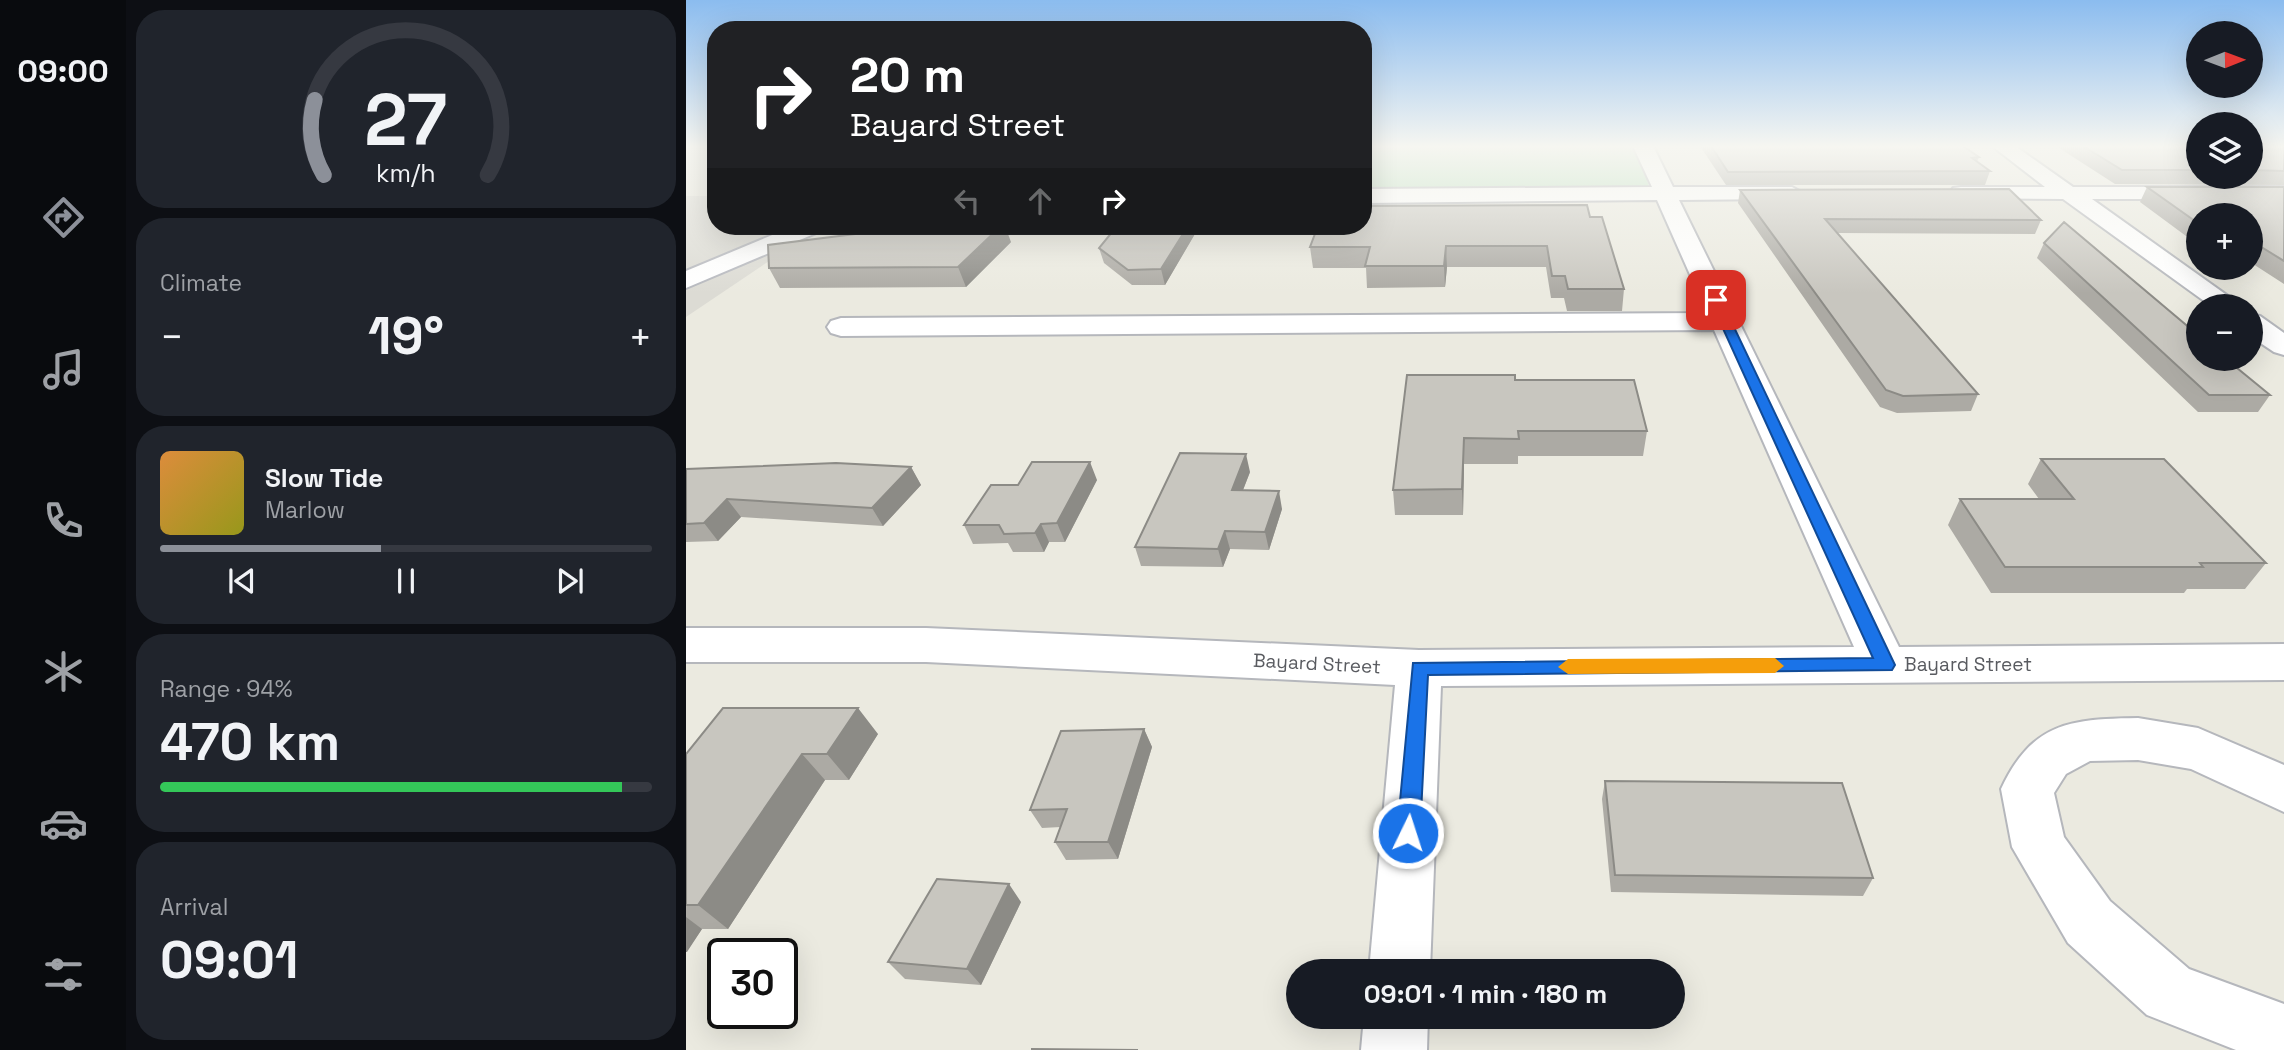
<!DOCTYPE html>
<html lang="en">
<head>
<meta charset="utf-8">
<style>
  body { margin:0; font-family:"Space Grotesk",sans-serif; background:#20242c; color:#f1f3f6; height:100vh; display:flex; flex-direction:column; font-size:26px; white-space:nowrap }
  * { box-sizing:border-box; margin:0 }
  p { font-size:23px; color:#9ea1a6 }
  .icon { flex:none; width:38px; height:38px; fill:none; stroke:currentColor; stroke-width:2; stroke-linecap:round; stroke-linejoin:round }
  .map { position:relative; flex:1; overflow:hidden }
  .drawer { display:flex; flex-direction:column; gap:10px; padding:10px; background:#0d0f14; width:560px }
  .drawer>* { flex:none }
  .guide { position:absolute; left:21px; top:21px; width:665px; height:214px; border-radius:28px; box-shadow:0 7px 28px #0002; background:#202124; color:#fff; overflow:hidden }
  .needle { width:46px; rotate:89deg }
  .controls { position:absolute; left:1500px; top:21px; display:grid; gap:14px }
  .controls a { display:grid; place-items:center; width:77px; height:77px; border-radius:50%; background:#171b24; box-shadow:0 7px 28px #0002; font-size:35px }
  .speed { position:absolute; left:21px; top:938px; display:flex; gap:14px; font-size:35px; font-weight:700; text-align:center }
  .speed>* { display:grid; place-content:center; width:91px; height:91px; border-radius:50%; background:#171b24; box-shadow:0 7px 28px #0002; line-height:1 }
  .speed .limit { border:4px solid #111; border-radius:10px; background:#fff; color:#111 }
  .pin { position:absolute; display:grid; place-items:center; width:60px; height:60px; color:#fff; margin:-30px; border-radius:14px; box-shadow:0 4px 10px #0006 }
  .me { position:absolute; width:77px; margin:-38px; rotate:4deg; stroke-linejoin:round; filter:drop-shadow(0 0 5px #0008) }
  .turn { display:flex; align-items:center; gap:24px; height:147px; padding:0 28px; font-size:32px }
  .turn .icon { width:91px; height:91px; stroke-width:2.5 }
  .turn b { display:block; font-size:49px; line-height:60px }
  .lanes { display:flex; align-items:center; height:66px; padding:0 28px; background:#0003; justify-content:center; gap:35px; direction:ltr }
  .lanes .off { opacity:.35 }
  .big { font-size:52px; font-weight:600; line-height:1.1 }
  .drawer .card { flex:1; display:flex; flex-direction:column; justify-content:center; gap:10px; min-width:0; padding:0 24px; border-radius:28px; background:#20242c }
  .drawer .dial { align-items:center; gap:0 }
  .dial svg { height:182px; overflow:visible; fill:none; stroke:#363941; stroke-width:7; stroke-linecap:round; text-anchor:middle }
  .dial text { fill:#f1f3f6; stroke:none }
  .song { display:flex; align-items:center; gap:21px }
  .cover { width:84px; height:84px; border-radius:10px; background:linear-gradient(135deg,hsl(30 70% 55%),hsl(60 70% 35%)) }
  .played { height:7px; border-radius:4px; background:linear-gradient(90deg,#8c9099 45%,#363941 45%) }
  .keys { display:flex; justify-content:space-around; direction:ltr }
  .heat { display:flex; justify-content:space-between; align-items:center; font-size:38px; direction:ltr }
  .charge { height:10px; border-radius:5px; background:linear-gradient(90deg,#34c759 94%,#363941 0) }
  .trip { position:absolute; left:600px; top:959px; width:399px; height:70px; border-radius:35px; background:#171b24; box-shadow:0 7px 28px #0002; font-weight:600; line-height:70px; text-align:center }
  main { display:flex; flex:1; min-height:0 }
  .tabs { display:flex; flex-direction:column; width:126px; justify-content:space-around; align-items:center; background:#090b0e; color:#9ea1a6 }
  .tabs .icon { width:49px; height:49px }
  .tabs .selected { color:#8c9099 }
  .tabs b { font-size:32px; color:#f1f3f6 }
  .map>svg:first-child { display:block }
  .industrial { fill:#dcdbd4 }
  .green { fill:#bde2c1 }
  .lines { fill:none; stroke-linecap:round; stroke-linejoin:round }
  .street-casing { stroke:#b5b7bc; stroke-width:4 }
  .secondary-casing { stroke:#b6b8be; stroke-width:4 }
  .street { fill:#fff; fill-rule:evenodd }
  .secondary { fill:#fff; fill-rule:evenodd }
  .wall { fill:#acaaa4 }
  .shaded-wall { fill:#8c8b86 }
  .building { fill:#c8c6bf; stroke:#8c8b86; stroke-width:2 }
  .route { fill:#1a73e8; stroke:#114b97; stroke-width:2 }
  .slow { fill:#f59e0b }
  .labels { text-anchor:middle; stroke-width:5; stroke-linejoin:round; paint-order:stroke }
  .street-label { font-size:19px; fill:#595b60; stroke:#fff }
</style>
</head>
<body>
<main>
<nav class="tabs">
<b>09:00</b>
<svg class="icon selected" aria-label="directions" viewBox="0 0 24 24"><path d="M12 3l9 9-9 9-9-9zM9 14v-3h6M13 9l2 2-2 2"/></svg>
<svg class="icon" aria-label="music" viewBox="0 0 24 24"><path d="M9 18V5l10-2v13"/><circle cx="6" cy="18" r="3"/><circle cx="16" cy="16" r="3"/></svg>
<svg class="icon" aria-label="phone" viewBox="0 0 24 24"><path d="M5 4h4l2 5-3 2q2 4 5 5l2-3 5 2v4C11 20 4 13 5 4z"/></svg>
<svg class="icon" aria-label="climate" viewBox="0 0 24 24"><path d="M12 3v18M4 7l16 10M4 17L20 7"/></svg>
<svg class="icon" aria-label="car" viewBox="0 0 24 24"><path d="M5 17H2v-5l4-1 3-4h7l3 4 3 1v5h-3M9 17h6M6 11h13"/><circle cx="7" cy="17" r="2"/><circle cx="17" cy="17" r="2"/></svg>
<svg class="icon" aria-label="filters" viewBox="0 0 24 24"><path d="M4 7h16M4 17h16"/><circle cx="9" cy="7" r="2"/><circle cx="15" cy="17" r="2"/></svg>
</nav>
<section class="drawer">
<div class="card dial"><svg viewBox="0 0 100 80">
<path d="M14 69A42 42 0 1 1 86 69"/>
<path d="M14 69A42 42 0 0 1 10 36" stroke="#8c9099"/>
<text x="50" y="56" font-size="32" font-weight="700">27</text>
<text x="50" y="72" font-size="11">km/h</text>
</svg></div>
<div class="card"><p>Climate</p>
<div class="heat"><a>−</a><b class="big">19°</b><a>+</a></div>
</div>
<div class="card">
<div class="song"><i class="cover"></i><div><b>Slow Tide</b><p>Marlow</p></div></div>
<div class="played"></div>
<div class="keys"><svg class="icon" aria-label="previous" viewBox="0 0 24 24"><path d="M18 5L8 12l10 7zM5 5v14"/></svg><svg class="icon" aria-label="pause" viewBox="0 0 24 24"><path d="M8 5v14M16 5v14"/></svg><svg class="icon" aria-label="next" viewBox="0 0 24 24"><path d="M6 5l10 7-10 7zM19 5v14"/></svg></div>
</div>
<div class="card"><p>Range · 94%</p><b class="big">470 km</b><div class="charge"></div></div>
<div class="card"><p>Arrival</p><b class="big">09:01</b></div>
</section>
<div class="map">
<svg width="1598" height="1050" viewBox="0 0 1598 1050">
  <rect width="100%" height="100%" fill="#ebeae0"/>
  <path class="industrial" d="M0 196H30V226H135L0 317Z"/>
  <path class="green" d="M677 146H951L964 190 677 193Z"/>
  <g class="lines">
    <g class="street-casing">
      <path id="street" d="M947 146H967L987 187H1106L1117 193 1106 199 993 200 1213 647 1598 644V680L755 686 744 971H683L709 685 240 662H0V628H240L733 650 1168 647 1028 330 155 336 145 333 141 327 145 321 155 318 1021 313 971 200 677 203V189L966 187Z
        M1306 146H1329L1387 187H1598V199H1406L1556 306H1525L1377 199 1267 198 1264 193 1267 188 1275 187H1359Z
        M1564 314 1574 316 1598 333V355L1588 352 1564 336Z
        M1452 718 1512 728 1598 765V812L1505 769 1452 760 1404 761 1380 774 1368 793 1378 837 1424 901 1503 969 1598 1004V1050H1550L1461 1015 1382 943 1326 847 1315 789C1346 722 1385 719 1452 718Z
        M678 1017H742L741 1050H675Z"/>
    </g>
    <g class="secondary-casing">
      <path id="secondary" d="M108 226H139L135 231 0 288V271Z"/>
    </g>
    <use href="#street" class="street"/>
    <use href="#secondary" class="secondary"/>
  </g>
  <path class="wall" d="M1014 146H1277L1293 157 1291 162 1304 171 1299 185H1040Z
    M1370 146H1512V177H1564V146H1598V185L1429 184Z
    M1461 187H1598V284L1564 262V215H1512V236H1500L1454 202Z
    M1054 190 1355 220 1349 234 1151 233 1292 394 1285 411 1211 413 1194 407 1052 203Z
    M904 217 938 289 936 311H881L878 298H865L860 267H761L759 287 681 288 680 268H627L624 247Z
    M513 227 479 285H446L418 263 413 248Z
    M177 233 325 242 280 287 94 288 83 268Z
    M1358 243 1584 395 1572 412H1512L1351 258Z
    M829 380 961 431 957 456H832V464H778L777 515H709L707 490Z
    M1355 459 1580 563 1559 589H1501L1498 593H1305L1262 525 1274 499H1353L1342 484Z
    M225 467 235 485 197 526 55 517 32 541 0 542V469Z
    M564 472 557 490 596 509 583 550 544 549 537 567 455 566 449 547Z
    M411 480 379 542H363L358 552H327L322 543 287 544 278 525 332 485Z
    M458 729 466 747 432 859 380 860 369 842 375 827 356 828 344 810Z
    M192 734 163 780H139L42 929H16L0 952V754Z
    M919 781 1187 878 1177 896 925 892 916 799Z
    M335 902 295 985 219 979 202 962Z"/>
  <path class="shaded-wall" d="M315 226H319L325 242 280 287 272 267Z
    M502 226 513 227 479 285 475 269Z
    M760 246 761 267 759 287 758 266Z
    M778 438V464L777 515 776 489Z
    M560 454 564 472 550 508 546 490Z
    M404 462 411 480 379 542 371 523Z
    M225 467 235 485 197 526 186 508Z
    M593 491 596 509 583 550 579 532Z
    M41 499 55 517 32 541 18 523Z
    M355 524 363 542 358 552 349 533Z
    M539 531 544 549 537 567 532 549Z
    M172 708 192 734 163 780 141 754Z
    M458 729 466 747 432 859 422 842Z
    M116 754 139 780 42 929 12 905Z
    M323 884 335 902 295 985 281 969Z
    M0 917 16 929 1 952H0Z"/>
  <path class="building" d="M1025 146H1277L1293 157 1286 158 1304 171 1042 172Z
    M1397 146H1512V170H1436Z
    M1564 146H1598V171L1564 170Z
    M1461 187H1598V261L1564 240V215H1512V221H1509Z
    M1323 189 1355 220 1139 219 1292 394 1217 396 1200 390 1054 190Z
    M901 205 904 217H916L938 289H882L879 276H866L861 246H760L758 266H679L684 247H624L632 226H677V206Z
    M1378 222 1512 335V359H1540L1584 395H1523L1358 243Z
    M186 226H315L272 267 83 268 82 245 177 233Z
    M431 226H502L475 269 442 270 413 248Z
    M721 375H829V380H948L961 431H832L833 439 778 438 776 489 707 490Z
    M494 453 560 454 546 490 593 491 579 532 539 531 532 549 449 547Z
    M1355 459H1478L1580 563H1514L1517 567H1319L1274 499H1388Z
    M346 462H404L371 523 355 524 349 533 318 534 313 525H278L305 485H332Z
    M150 463 225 467 186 508 41 499 18 523 0 524V469Z
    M37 708H172L141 754H116L12 905H0V754Z
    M458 729 422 842H369L381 809 344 810 375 731Z
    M919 781 1156 783 1187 878 929 875Z
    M251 879 323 884 281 969 202 962Z
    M346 1049 452 1050H346Z"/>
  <linearGradient id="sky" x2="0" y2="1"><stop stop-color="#8bbcef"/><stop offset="0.5" stop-color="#f6f6f1"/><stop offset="1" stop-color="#f6f6f1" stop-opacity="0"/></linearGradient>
  <rect width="1598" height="293" fill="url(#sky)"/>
  <path class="route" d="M1030 297 1035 300 1209 665 1206 670 742 675 734 833 730 841 722 844 714 841 711 833 727 663 1187 658 1024 300Z"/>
  <path class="slow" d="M1089 658 1098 666 1089 673 882 674 872 667 882 659Z"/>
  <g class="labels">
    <g class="street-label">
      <text transform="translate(631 663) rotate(3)" y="7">Bayard Street</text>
      <text x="1282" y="671">Bayard Street</text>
    </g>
  </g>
</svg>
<div class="controls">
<a><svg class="needle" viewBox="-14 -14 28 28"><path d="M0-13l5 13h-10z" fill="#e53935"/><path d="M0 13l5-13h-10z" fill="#9ea1a6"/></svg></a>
<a><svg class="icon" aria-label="layers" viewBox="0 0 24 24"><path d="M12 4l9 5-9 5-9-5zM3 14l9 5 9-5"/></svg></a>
<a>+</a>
<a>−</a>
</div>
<div class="speed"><div class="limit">30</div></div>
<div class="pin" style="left:1030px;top:300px;background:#d93025"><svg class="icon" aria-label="arrive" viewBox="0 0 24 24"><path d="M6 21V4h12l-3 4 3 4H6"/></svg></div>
<svg class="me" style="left:722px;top:833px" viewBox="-20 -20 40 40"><circle r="17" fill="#1a73e8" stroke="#fff" stroke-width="3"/><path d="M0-11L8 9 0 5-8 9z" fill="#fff"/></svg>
<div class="trip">09:01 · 1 min · 180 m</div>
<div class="guide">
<div class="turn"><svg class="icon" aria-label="right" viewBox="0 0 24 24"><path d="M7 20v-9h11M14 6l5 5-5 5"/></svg><div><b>20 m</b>Bayard Street</div></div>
<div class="lanes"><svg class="icon off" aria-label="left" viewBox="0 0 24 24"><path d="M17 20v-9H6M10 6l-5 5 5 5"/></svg><svg class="icon off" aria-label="ahead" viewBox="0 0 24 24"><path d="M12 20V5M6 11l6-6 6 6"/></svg><svg class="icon" aria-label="right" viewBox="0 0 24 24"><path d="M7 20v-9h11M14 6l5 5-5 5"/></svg></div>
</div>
</div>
</main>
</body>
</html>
